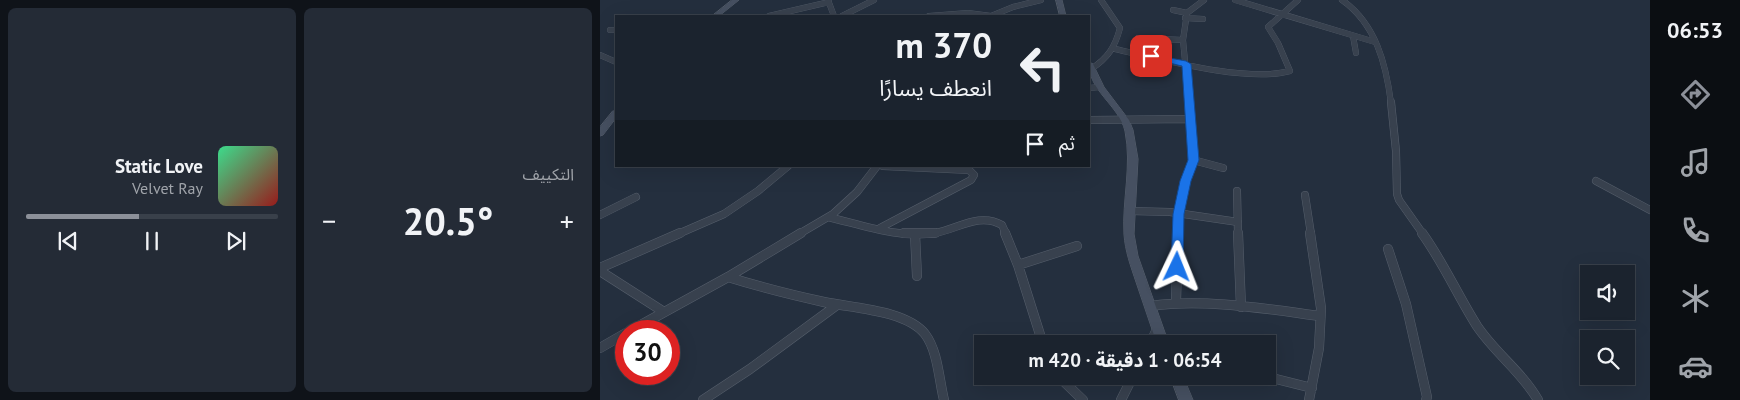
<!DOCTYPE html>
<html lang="ar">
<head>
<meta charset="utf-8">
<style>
  body { margin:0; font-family:"PT Sans","Noto Sans Arabic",sans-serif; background:#242b36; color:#f1f3f6; direction:rtl; height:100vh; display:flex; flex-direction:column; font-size:19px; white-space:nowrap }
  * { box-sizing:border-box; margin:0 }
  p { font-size:16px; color:#a0a4aa }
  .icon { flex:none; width:28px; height:28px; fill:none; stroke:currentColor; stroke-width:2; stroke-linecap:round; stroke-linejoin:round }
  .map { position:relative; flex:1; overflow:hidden; direction:ltr }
  .side { display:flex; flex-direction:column; gap:8px; padding:8px; background:#0f1319; width:600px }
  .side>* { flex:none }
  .top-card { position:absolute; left:15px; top:15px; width:475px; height:152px; border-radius:0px; box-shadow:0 5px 20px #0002,0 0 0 1px #39404a; direction:rtl; background:#1b232e; color:#f1f3f6; overflow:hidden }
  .fabs { position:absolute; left:980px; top:265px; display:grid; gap:10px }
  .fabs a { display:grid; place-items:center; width:55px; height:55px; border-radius:0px; background:#1b232e; box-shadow:0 5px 20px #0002,0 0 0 1px #39404a; font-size:25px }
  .speed { position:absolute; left:15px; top:320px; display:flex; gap:10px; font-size:25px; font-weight:700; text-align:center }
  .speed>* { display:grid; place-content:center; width:65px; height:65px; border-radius:50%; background:#1b232e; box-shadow:0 5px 20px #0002,0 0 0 1px #39404a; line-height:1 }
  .speed .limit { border:8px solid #d22; background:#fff; color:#111 }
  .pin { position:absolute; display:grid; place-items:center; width:42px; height:42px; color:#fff; margin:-21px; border-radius:10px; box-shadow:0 2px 8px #0006 }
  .me { position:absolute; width:55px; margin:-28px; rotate:2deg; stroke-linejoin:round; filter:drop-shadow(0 0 4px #0008) }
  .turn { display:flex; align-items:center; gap:18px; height:105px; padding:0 15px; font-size:22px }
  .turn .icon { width:65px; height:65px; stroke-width:2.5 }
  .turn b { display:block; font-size:35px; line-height:42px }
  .then { display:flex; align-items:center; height:48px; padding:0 15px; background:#0003; gap:10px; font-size:19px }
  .big { font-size:38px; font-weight:700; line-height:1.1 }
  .side .widget { flex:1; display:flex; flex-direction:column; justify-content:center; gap:8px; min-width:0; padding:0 18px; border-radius:8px; background:#242b36 }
  .song { display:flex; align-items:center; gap:15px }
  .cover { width:60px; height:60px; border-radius:8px; background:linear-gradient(135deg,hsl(150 70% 55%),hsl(0 70% 35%)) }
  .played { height:5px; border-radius:2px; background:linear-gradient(90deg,#8c9099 45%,#39404a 45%) }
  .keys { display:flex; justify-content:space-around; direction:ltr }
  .heat { display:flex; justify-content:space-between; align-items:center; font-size:28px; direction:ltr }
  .side .tiles { flex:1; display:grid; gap:8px; grid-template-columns:repeat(2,1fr) }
  .trip { position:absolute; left:374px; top:335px; width:302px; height:50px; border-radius:0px; background:#1b232e; box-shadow:0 5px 20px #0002,0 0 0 1px #39404a; font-weight:700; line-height:50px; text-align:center; direction:rtl }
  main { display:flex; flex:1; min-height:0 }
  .tab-bar { display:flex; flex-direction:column; width:90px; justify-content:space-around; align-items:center; background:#0b0e12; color:#a0a4aa }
  .tab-bar .icon { width:35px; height:35px }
  .tab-bar .current { color:#8c9099 }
  .tab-bar b { font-size:22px; color:#f1f3f6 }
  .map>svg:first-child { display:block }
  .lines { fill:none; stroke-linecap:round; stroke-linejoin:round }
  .street-far2-casing { stroke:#565f6c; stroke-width:6 }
  .street-far1-casing { stroke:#565f6c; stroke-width:8 }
  .street-casing { stroke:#565f6c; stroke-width:10 }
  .secondary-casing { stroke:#565f6c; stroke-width:1 }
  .street-far2 { stroke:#38414e; stroke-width:5.5 }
  .street-far1 { stroke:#38414e; stroke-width:7 }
  .street { stroke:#38414e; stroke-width:9 }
  .secondary { fill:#465061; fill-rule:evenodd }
  .route { fill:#1a73e8; stroke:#114b97 }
</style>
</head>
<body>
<main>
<nav class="tab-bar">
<b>06:53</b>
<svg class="icon current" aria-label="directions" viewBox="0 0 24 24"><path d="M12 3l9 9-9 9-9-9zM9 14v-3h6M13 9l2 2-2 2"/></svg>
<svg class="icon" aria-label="music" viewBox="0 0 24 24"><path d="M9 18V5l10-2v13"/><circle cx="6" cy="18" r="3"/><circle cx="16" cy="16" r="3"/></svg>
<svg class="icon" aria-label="phone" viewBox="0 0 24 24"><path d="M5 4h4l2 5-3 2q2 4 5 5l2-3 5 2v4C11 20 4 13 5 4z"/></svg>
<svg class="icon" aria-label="climate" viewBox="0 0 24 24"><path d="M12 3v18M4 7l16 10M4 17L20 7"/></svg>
<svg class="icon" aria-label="car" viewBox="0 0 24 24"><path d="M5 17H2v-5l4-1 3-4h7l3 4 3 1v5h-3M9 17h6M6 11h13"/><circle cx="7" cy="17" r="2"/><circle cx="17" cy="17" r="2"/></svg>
</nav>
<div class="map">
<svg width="1050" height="400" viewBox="0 0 1050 400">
  <rect width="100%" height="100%" fill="#242f3e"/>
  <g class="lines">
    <g class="street-far2-casing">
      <path id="street-far2" d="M228 0 234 16
        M635 0 775 42
        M742 0C776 24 786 64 791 103
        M573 10 587 13
        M169 16 229 2
        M242 16 274 0
        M329 16 368 13 391 16 413 7 441 0
        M585 18 603 19
        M10 30H16
        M753 36 756 53
        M538 38 583 40
        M515 49C560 59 647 83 690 71L678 43 668 27 698 0
        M0 55 16 62
        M491 69C508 58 515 47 520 28L501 0
        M489 88 500 87
        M589 103 583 40 587 13 604 0"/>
    </g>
    <g class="street-far1-casing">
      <path id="street-far1" d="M791 102 796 151 797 194 799 200 823 234
        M489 120 591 119
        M593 160 623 168
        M996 181 1050 210
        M637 191 638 234
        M705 195 711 234
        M530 211 570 212 638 222
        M0 215 36 197
        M228 217C262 225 300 239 335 233 358 229 379 212 402 225L406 234
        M280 228 371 180 374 175 369 170 283 166
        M78 234 124 214 158 191 188 166
        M199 234 233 214 257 192 277 166
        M578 234 579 214 585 181 593 160 589 102"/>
    </g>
    <g class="street-casing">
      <path id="street" d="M304 233H335
        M405 233 418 265 443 344
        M638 233 641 307
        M822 233C843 262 858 296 877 326 895 353 922 372 938 400
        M315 234 317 276
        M788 249 806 304 827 397 826 400
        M418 265 477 246
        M0 268 80 233
        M0 271 64 312
        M128 277C160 287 192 295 224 302 252 308 306 310 325 334 338 351 339 380 344 400
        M576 302 578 233
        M551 306C603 298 667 309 720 316
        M30 331 128 277 201 233
        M550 344 557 329
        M0 348 26 333
        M458 376 483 400
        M676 379 712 388
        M103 400 150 369 237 305
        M521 400 533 376
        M709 400 719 348 721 308 710 233"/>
    </g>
    <g class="secondary-casing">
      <path id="secondary" d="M132 0H139L119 16H112Z
        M456 0H462L466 16H460Z
        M489 62 493 64 504 87 529 120 533 130 538 159 534 234 538 256 569 344H557C550 323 543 303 536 282 531 267 525 251 524 234 522 200 532 166 525 131 519 105 487 90 489 62Z
        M13 111H16V118L3 135 0 136V127Z
        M570 376H583L593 400H579Z"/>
    </g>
    <use href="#street-far2" class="street-far2"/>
    <use href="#street-far1" class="street-far1"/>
    <use href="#street" class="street"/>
    <use href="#secondary" class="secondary"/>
  </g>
  <path class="route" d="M548 54 586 61 591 64 599 160 591 181 584 214 583 267 582 270H573L571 267 573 214 580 181 588 160 582 66 548 58Z"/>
</svg>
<div class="fabs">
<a><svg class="icon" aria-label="sound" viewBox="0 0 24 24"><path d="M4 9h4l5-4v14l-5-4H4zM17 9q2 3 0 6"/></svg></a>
<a><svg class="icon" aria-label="search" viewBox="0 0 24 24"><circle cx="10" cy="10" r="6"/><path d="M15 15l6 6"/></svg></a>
</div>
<div class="speed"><div class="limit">30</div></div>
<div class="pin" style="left:551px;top:56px;background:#d93025"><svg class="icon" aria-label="arrive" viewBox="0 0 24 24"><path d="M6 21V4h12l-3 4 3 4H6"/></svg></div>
<svg class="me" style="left:577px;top:267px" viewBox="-20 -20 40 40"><path d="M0-17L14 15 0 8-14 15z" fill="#1a73e8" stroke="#fff" stroke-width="4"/></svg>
<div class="trip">06:54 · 1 دقيقة · 420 m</div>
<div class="top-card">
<div class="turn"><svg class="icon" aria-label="left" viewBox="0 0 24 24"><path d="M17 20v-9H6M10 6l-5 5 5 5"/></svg><div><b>370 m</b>انعطف يسارًا</div></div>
<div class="then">ثم<svg class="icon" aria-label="arrive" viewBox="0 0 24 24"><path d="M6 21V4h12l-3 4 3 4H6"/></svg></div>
</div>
</div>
<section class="side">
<div class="tiles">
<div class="widget"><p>التكييف</p>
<div class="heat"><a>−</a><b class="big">20.5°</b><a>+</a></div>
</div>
<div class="widget">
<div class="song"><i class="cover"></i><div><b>Static Love</b><p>Velvet Ray</p></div></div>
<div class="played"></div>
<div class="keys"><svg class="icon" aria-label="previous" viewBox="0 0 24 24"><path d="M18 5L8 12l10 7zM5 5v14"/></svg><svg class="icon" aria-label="pause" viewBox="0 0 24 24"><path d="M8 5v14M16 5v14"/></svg><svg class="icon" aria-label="next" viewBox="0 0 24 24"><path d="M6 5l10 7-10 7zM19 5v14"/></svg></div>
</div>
</div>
</section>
</main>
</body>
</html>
